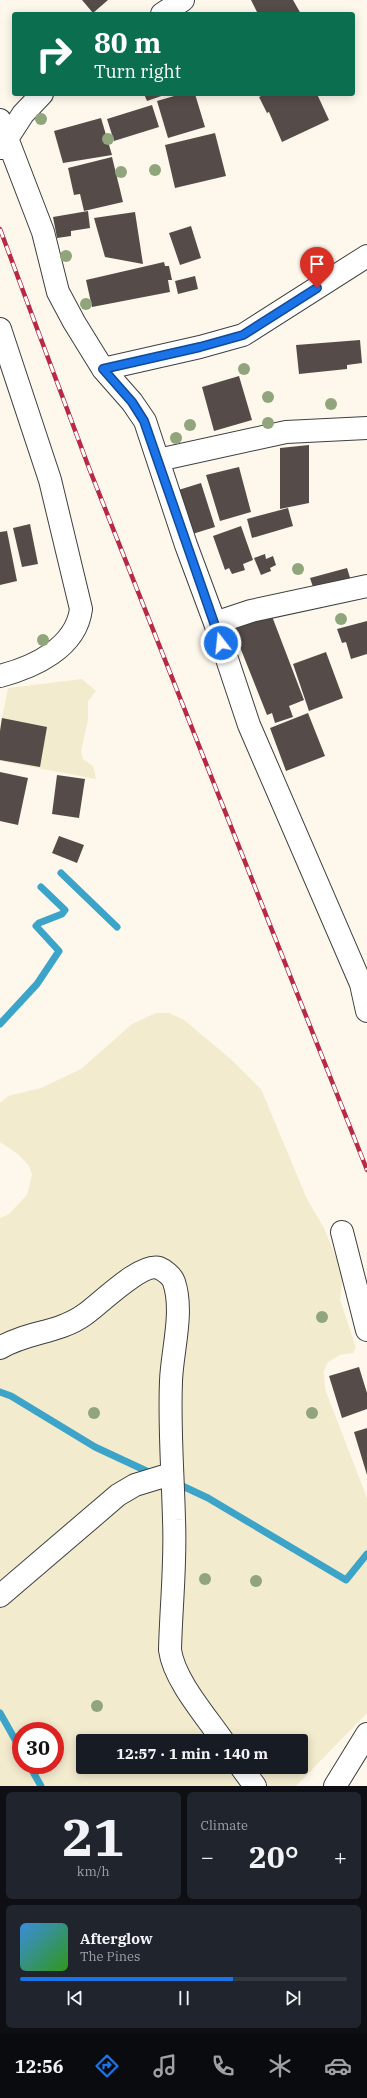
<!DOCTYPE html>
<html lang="en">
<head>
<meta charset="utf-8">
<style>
  body { margin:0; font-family:"IBM Plex Serif",serif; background:#20242c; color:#f1f3f6; height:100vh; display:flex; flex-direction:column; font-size:15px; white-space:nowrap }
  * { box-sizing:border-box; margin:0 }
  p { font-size:13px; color:#9ea1a6 }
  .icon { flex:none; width:22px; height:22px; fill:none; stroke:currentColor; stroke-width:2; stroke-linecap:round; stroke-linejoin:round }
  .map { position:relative; height:1786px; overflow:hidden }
  .sheet { display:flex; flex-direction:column; gap:6px; padding:6px; background:#0d0f14; flex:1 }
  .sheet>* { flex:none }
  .banner { position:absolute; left:12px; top:12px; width:343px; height:84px; border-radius:4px; box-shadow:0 2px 10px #0003; background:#0b6e4f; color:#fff; overflow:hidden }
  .speed { position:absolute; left:12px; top:1722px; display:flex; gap:8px; font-size:20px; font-weight:700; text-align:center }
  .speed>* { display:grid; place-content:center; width:52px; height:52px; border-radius:50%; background:#171b24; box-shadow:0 2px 10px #0003; line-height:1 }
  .speed .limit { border:6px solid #d22; background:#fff; color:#111 }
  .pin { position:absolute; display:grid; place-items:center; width:34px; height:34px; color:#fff; margin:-41px -17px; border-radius:50% 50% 50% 0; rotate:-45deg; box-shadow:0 0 4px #0007 }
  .pin .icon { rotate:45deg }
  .me { position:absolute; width:44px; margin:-22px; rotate:344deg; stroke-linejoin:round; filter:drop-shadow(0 0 3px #0008) }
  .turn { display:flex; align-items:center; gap:14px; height:84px; padding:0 16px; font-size:18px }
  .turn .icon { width:52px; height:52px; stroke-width:2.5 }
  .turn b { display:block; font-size:28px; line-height:34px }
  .big { font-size:30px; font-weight:800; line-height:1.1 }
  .sheet .tile { flex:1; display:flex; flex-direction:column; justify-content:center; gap:6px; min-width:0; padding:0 14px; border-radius:6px; background:#20242c }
  .sheet .dial { align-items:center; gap:0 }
  .dial b { font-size:52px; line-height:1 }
  .song { display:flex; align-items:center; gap:12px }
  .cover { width:48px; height:48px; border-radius:6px; background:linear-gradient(135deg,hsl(210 70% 55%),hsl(110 70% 35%)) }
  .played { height:4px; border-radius:2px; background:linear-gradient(90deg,#1a73e8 65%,#363941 65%) }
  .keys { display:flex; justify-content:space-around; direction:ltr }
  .heat { display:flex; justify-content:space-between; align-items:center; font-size:22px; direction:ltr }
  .sheet .tiles { flex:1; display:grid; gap:6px; grid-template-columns:1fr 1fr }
  .tile:last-child { grid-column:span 2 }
  .trip { position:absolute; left:76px; top:1734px; width:232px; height:40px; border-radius:4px; background:#171b24; box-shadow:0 2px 10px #0003; font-weight:800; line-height:40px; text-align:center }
  .dock { display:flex; height:64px; justify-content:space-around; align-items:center; background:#090b0e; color:#9ea1a6 }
  .dock .icon { width:28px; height:28px }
  .dock .current { color:#1a73e8 }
  .dock b { font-size:18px; color:#f1f3f6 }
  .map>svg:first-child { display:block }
  .farmland { fill:#f3ebce; fill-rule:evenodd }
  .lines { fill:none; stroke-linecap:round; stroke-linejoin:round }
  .stream { stroke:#3ca4c8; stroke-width:7 }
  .building { fill:#554c49 }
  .minor-casing { stroke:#3f3f3f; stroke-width:24 }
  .minor { stroke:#fff; stroke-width:22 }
  .rail-casing { stroke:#b72944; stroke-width:4.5 }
  .rail { stroke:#fff; stroke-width:3; stroke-dasharray:9; stroke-linecap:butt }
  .tree { fill:#90a57b }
  .route-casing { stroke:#114b97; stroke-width:10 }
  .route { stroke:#1a73e8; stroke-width:7 }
</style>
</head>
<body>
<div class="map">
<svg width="367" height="1786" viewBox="0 0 367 1786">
  <rect width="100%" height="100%" fill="#fef8ec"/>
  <path class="farmland" d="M82 679 96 691 88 701V720L81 751 83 759 93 766 96 779 0 761V727L8 688Z
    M156 1013H169L184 1020 232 1060 261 1089 307 1199 324 1228 343 1275 340 1299 356 1348 353 1353 340 1355 328 1362 324 1371 325 1389 367 1498V1713L296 1786H0V1218L9 1214 27 1195 32 1175 29 1166 19 1155 0 1142V1103L8 1096 41 1088 81 1069 132 1024ZM21 1731H55V1765H21ZM83 1741H301V1767H83Z"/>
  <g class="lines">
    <path class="stream" d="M61 873 117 927
      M0 1024 37 984 59 951 36 926 39 923 62 914 65 910 41 887
      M0 1392 11 1396 95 1447 153 1474
      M176 1483 208 1498 346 1580 367 1554
      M0 1713 21 1750
      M29 1765 41 1786"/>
  </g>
  <path class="building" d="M82 0H108L93 13Z
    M251 0H293L301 14H258Z
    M144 94H167L147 101Z
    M181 94H195L205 127 168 138 157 101Z
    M265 94H317L329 120 282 142 269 112 267 113 259 97Z
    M152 105 159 127 114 141 107 119Z
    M101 118 112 155 63 163 54 131Z
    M215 133 226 176 175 188 165 145Z
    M112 157 123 202 84 211 80 194 74 195 68 168Z
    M88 211 90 228 71 231V236L57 238 53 217Z
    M135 212 143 264 105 257 94 218Z
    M191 226 201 258 180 265 169 233Z
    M164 262 165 266H169L172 280H168L170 292 92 307 86 280Z
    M195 276 198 289 178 294 175 281Z
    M360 340 362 363 347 365V369L299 374 296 345Z
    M239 376 252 420 214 431 202 387Z
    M309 445V503L280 509V448Z
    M239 467 251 512 220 521 206 475Z
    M201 483 215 527 186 536 172 492Z
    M288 508 293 526 252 538 247 519Z
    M30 524 38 564 22 567 13 528Z
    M241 526 253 560 243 564 245 570 232 574 229 568 225 570 213 536Z
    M7 531 17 581 0 585V532Z
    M265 554 266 559 273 556 276 565 270 568 271 571 261 575 254 558Z
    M347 568 352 584 315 593 310 578Z
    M270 611 304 700 289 706 293 717 275 723 272 713 267 715 232 627Z
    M367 621V654L351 659 346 642 342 643 337 629Z
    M326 652 343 698 309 711 293 664Z
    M308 713 325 756 286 771 270 728Z
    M2 718 47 727 40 767 0 760V731Z
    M0 772 28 778 18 825 0 821Z
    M57 775 85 779 79 818 52 814Z
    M59 836 84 845 77 863 52 853Z
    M359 1367 367 1393V1409L342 1418 329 1376Z
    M367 1428V1475L354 1432Z"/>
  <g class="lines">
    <g class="minor-casing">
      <path id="minor" d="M162 14 183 0
        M0 120 43 232 58 292 74 322 103 369 132 402 145 421 186 545 215 623 251 611 367 586
        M1 148 23 114 42 94
        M0 329 50 480 81 609C76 648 34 667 0 676
        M103 369 200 347 243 335 367 256
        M158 460 286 432 367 428
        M215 623 249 725 361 984 367 1011
        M342 1232 367 1330
        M0 1348C26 1332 59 1333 84 1315 99 1305 141 1262 159 1268 164 1270 172 1276 174 1282 184 1312 172 1351 171 1381 169 1428 173 1474 174 1520 176 1563 171 1607 170 1650 174 1680 206 1716 223 1741
        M0 1596 118 1495 135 1485 171 1474
        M241 1767 255 1786
        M335 1786 367 1734"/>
    </g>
    <use href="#minor" class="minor"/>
    <g class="rail-casing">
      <path id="rail" d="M0 229 89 468 367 1170"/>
    </g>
    <use href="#rail" class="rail"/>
  </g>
  <g class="tree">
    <circle cx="41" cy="119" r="6"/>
    <circle cx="108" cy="139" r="6"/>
    <circle cx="155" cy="170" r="6"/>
    <circle cx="121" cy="172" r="6"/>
    <circle cx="66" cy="256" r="6"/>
    <circle cx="86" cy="304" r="6"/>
    <circle cx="244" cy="369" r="6"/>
    <circle cx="268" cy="397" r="6"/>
    <circle cx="331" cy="404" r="6"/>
    <circle cx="268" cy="423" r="6"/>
    <circle cx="190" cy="425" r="6"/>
    <circle cx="176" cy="438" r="6"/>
    <circle cx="298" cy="569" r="6"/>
    <circle cx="341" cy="619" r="6"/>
    <circle cx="43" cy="640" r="6"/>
    <circle cx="322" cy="1317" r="6"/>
    <circle cx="94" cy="1413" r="6"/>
    <circle cx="312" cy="1413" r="6"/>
    <circle cx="205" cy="1579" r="6"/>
    <circle cx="256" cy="1581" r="6"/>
    <circle cx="97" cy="1706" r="6"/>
  </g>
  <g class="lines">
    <g class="route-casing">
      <path id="route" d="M221 643 144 421 132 402 103 369 200 347 243 335 317 288"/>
    </g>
    <use href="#route" class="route"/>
  </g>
</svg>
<div class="speed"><div class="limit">30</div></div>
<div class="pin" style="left:317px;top:288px;background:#d93025"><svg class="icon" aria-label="arrive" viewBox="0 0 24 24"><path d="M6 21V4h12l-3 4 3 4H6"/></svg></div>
<svg class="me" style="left:221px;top:643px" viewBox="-20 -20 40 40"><circle r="17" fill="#1a73e8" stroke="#fff" stroke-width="3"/><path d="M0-11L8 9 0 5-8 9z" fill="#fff"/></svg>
<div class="trip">12:57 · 1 min · 140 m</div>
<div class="banner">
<div class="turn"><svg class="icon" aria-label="right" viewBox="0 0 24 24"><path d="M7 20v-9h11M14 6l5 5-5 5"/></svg><div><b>80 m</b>Turn right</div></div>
</div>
</div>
<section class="sheet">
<div class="tiles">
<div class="tile dial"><b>21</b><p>km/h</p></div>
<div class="tile"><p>Climate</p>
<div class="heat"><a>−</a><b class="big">20°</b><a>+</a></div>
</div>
<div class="tile">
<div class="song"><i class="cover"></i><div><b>Afterglow</b><p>The Pines</p></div></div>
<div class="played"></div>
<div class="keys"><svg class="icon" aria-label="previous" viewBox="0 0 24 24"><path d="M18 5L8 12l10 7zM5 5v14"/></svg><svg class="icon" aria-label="pause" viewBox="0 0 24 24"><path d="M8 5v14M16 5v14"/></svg><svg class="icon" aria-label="next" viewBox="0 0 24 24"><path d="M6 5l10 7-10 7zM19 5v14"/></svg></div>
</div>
</div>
</section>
<nav class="dock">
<b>12:56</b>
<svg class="icon current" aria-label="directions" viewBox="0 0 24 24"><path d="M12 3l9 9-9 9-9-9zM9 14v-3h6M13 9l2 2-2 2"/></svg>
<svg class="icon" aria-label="music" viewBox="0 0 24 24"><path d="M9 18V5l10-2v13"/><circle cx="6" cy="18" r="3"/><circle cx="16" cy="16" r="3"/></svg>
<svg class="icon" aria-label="phone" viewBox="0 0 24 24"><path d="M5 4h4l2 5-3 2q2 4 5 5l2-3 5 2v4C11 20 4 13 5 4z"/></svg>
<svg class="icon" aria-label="climate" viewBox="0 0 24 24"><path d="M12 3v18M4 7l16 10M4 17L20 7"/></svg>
<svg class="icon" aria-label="car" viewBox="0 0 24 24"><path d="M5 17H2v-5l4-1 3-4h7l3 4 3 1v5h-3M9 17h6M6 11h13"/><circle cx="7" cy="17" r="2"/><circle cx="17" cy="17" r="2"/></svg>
</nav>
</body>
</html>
